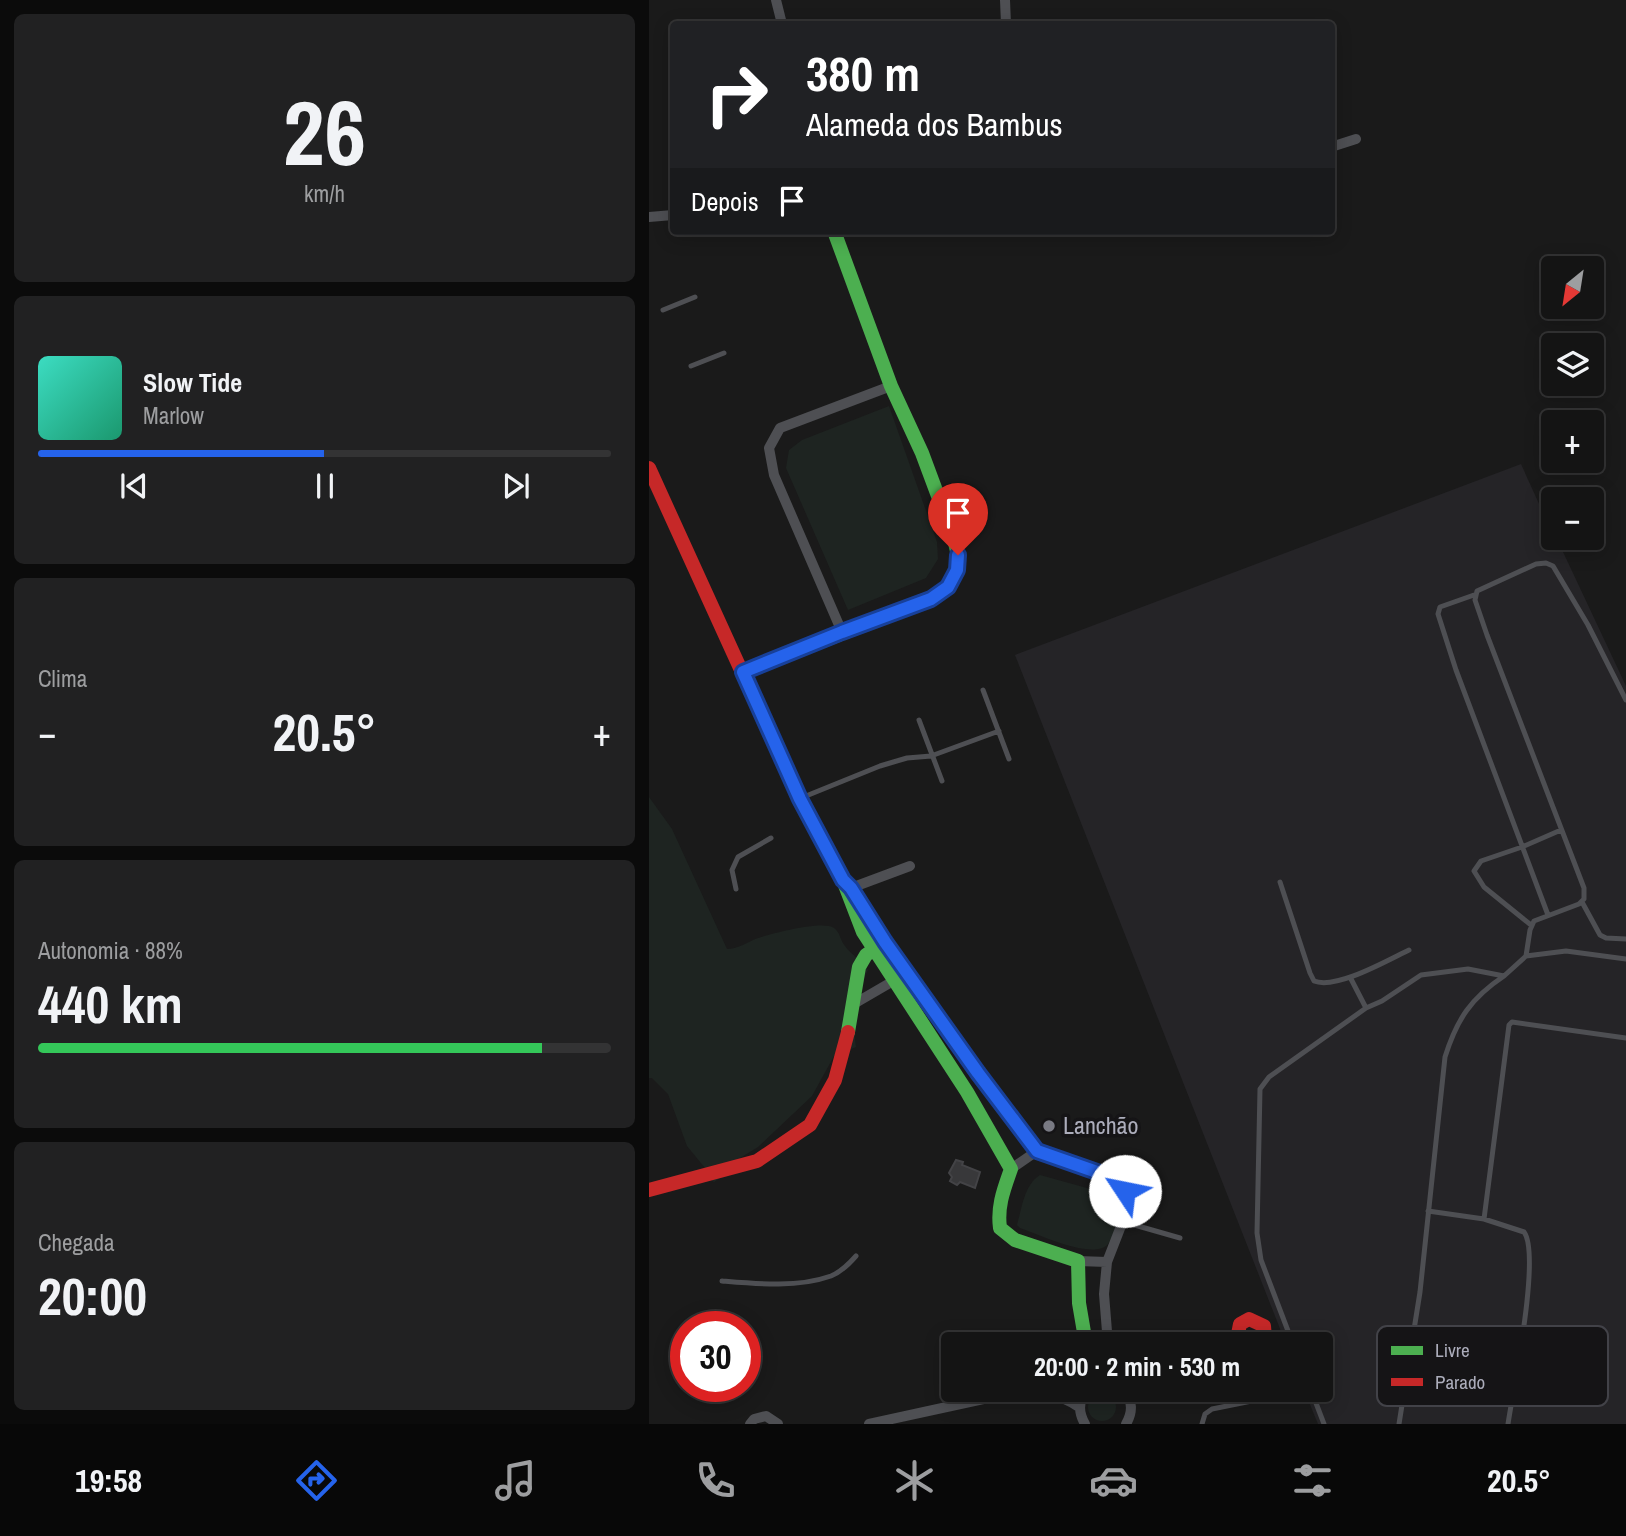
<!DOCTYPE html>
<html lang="pt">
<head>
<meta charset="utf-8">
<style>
  body { margin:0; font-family:"Archivo Narrow",sans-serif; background:#212122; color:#f1f3f6; height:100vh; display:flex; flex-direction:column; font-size:26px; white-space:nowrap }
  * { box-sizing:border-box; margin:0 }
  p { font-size:23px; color:#9d9ea0 }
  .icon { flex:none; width:38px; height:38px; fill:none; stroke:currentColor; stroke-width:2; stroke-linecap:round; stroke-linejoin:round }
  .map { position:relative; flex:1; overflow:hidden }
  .panel { display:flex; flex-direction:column; gap:14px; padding:14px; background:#0b0b0b; width:649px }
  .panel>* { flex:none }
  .hud { position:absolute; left:21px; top:21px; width:665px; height:214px; border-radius:7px; box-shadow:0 4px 18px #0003,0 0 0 2px #333334; background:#202124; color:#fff; overflow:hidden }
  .needle { width:46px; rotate:210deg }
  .tools { position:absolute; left:892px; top:256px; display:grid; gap:14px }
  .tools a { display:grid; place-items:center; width:63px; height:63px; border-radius:7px; background:#141414; box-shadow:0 4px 18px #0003,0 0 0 2px #333334; font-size:35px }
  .speed { position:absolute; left:21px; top:1311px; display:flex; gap:14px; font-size:35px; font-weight:700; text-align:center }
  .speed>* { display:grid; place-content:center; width:91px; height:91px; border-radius:50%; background:#141414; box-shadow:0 4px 18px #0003,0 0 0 2px #333334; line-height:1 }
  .speed .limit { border:10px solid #d22; background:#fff; color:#111 }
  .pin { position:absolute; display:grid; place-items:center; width:60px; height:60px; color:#fff; margin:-72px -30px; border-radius:50% 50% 50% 0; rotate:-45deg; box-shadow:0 0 7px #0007 }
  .pin .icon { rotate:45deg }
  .me { position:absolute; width:77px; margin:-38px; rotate:304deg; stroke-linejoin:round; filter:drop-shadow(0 0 5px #0008) }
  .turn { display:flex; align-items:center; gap:24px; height:147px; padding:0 21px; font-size:32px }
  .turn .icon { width:91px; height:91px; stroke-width:2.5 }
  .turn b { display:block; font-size:49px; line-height:60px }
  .then { display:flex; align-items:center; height:66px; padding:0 21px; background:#0003; gap:14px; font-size:26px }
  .big { font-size:52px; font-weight:700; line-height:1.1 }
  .panel .card { flex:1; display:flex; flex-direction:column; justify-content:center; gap:10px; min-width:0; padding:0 24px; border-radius:10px; background:#212122 }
  .panel .dial { align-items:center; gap:0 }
  .dial b { font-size:91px; line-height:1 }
  .song { display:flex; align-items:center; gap:21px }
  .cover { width:84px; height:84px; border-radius:10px; background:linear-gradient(135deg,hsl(170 70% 55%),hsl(160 70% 35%)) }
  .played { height:7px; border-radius:4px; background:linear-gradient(90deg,#2563eb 50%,#333334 50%) }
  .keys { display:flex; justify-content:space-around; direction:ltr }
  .heat { display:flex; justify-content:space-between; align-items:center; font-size:38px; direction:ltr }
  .charge { height:10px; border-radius:5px; background:linear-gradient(90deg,#34c759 88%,#333334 0) }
  .trip { position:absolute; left:292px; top:1332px; width:392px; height:70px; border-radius:7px; background:#141414; box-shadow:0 4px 18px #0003,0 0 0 2px #333334; font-weight:700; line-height:70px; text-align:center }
  .tabs { display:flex; height:112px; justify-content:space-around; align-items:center; background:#080808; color:#9d9ea0 }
  .tabs .icon { width:49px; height:49px }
  .tabs .current { color:#2563eb }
  .tabs b { font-size:32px; color:#f1f3f6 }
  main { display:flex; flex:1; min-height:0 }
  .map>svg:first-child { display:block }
  .built { fill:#252427 }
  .green { fill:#1e2421 }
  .building { fill:#38383a; stroke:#434346; stroke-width:2 }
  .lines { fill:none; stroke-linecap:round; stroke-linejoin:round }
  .lane { stroke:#4e4f53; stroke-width:5 }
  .street { stroke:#4e4f53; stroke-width:10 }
  .fast { stroke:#4caf50; stroke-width:14 }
  .jam { stroke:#c62828; stroke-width:14 }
  .route-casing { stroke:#184099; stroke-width:18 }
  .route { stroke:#2563eb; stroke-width:12 }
  .poi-dot { fill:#797a83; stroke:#151416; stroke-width:2.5 }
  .labels { text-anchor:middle; stroke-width:7; stroke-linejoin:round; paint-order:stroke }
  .poi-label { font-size:24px; fill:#acadbb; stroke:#151416; text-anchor:start }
  .key { fill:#151416; stroke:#424248; stroke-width:2 }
  .key-label { font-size:19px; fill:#acadbb }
</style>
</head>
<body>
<main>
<section class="panel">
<div class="card dial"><b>26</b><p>km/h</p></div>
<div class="card">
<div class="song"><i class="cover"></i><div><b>Slow Tide</b><p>Marlow</p></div></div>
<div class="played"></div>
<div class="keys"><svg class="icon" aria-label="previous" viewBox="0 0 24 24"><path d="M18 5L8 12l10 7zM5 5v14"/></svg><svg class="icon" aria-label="pause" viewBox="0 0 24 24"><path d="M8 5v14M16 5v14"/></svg><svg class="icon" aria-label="next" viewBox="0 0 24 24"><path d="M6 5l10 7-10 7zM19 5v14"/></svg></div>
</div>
<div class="card"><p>Clima</p>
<div class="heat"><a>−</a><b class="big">20.5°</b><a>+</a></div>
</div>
<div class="card"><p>Autonomia · 88%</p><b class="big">440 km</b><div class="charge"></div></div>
<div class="card"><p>Chegada</p><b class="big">20:00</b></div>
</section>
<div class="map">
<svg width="977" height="1424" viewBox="0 0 977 1424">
  <rect width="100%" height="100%" fill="#1a1a1a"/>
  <path class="built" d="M872 464 905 537H907L977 686V1424H669L655 1390H672V1344H637L366 655Z"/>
  <path class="green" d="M240 406 288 542 289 559 277 578 199 610 137 468 140 450 153 440Z
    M0 797 23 829 78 949C90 949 98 942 109 938 122 934 173 920 185 928 191 932 191 940 196 946 203 956 213 960 219 970 205 996 203 1019 207 1047L185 1056 163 1096 109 1147 78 1166 71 1178 65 1182 61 1179 56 1168 38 1146 19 1094 3 1078H0Z
    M391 1175 463 1195 471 1207C468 1218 466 1236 459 1244 445 1261 389 1234 371 1228L368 1225C373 1208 375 1185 391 1175Z
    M439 1407a14 14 0 1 1 28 0a14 14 0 1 1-28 0Z"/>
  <path class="building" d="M307 1160 314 1162 313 1165 331 1172 326 1188 311 1182 308 1185 301 1181 303 1177 300 1173Z"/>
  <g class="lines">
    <path class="lane" d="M14 310 46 297
      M42 366 75 353
      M825 595 791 607 789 614 807 670 899 915
      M334 690 360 759
      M270 720 293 781
      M152 798 231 766 258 758 282 756 350 731
      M631 882 661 973 665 981C687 990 739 960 760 950
      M87 889 83 870 89 857 122 838
      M933 902 951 935 957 938 977 939
      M882 925 835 887 825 871 832 861 873 847 912 830
      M877 956 881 930 885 921 930 904 935 899V888L838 635 826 600 828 591 887 564 897 563 904 566 939 625 977 700
      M701 977 717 1008 733 1001 772 975 819 969 855 976 877 956 917 951 977 959
      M779 1211 835 1219 860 1025 863 1022 977 1038
      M835 1219 875 1232C892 1255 864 1390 859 1424
      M475 1222 531 1238
      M73 1281C108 1284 148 1288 182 1276 192 1272 200 1264 207 1256
      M644 1344 612 1260 608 1233 611 1089 620 1077 717 1008
      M662 1390 675 1424
      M553 1424 556 1414 563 1409 628 1396
      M750 1424 771 1292 796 1057C808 1019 822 998 855 976"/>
    <path class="street" d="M127 0 133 24
      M356 0 357 24
      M682 147 707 139
      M0 217 24 215
      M193 632 125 475 120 448 131 428 242 386
      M202 888 261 866
      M203 890 236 942 329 1073 388 1151 465 1178 476 1191 479 1208 458 1262 455 1294 459 1344
      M203 1005 258 973
      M362 1169 388 1151
      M429 1261 458 1262
      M474 1390C484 1400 484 1412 477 1424
      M477 1393 499 1390
      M101 1424 105 1419 117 1416 129 1424
      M220 1424 362 1393C390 1391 407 1392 430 1407
      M436 1424C429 1412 429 1400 439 1390"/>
    <path class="fast" d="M94 672 282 599 299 587 308 570 309 555 305 539 273 453 242 386 185 231
      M137 769 194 880 214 932 318 1092 362 1169C355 1189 348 1206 351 1228L366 1240 429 1261 430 1303 437 1344
      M199 1032 210 967 217 955 236 942"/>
    <path class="jam" d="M0 468 137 769
      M0 1190 108 1161 161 1125 186 1080 199 1032
      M587 1344 591 1324 600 1319 615 1326 616 1338 611 1344"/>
  </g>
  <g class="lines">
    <g class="route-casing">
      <path id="route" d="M309 555 308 570 299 587 282 599 193 632 94 672 151 799 194 880 202 888 236 942 329 1073 388 1151 465 1178 476 1191"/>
    </g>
    <use href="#route" class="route"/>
  </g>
  <circle class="poi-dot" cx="400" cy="1126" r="7"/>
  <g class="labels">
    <g class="poi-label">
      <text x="414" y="1134">Lanchão</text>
    </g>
  </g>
  <rect x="728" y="1326" width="231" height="80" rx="10" class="key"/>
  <rect x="742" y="1346" width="32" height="9" fill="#4caf50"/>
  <rect x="742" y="1378" width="32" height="8" fill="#c62828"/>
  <g class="key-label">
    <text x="786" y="1357">Livre</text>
    <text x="786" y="1389">Parado</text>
  </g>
</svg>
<div class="tools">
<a><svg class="needle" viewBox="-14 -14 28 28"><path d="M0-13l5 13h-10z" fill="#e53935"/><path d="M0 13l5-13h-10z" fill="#9d9ea0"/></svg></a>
<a><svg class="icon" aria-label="layers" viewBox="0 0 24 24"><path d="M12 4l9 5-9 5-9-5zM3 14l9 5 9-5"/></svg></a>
<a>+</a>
<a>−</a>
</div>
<div class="speed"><div class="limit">30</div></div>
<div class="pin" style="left:309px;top:555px;background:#d93025"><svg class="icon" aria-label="arrive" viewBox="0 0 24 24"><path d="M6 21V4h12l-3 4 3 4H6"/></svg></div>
<svg class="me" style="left:476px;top:1191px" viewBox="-20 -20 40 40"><circle r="19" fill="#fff"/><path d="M0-13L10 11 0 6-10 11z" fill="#2563eb"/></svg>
<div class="trip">20:00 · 2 min · 530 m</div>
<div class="hud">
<div class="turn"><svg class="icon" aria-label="right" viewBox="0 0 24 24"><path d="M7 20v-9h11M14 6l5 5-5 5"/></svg><div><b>380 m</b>Alameda dos Bambus</div></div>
<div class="then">Depois<svg class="icon" aria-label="arrive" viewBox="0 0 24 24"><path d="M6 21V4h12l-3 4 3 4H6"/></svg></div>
</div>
</div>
</main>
<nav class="tabs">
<b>19:58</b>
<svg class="icon current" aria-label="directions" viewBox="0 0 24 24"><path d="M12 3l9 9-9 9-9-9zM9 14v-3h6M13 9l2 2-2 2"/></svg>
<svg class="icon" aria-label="music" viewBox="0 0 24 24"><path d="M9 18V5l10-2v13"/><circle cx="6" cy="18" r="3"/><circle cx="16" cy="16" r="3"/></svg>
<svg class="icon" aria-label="phone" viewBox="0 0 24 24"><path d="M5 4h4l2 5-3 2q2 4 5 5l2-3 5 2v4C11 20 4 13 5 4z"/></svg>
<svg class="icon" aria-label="climate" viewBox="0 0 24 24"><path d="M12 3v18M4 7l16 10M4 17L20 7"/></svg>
<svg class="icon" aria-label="car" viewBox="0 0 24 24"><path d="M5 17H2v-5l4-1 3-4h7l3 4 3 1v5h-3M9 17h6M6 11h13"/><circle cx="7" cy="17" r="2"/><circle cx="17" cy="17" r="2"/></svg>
<svg class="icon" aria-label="filters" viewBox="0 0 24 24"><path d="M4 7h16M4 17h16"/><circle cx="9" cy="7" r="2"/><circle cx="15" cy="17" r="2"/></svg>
<b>20.5°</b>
</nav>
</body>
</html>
